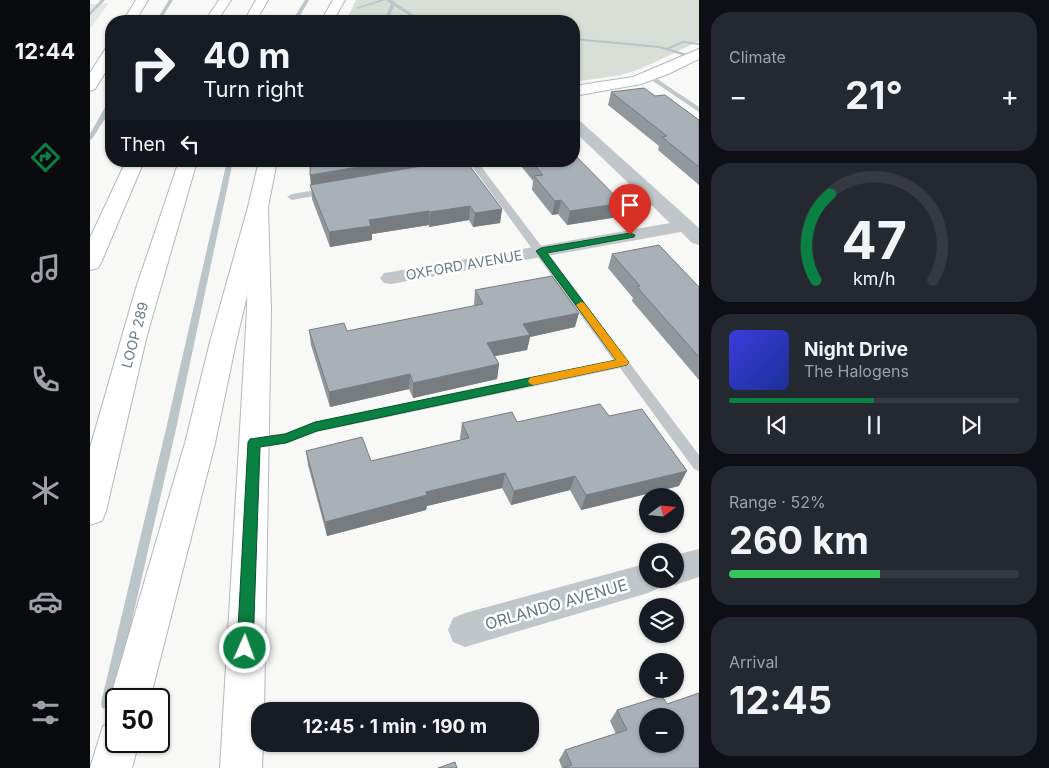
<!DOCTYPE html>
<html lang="en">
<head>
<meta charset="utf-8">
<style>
  body { margin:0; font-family:Inter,sans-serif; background:#242831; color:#f1f3f6; height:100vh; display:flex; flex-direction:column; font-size:19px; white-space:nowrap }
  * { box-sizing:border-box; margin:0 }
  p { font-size:16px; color:#9ea1a6 }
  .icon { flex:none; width:28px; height:28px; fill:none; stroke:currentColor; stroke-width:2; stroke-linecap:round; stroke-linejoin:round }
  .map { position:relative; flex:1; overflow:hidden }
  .side { display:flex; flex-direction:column; gap:12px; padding:12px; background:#0d0f14; width:350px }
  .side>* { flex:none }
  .banner { position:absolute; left:15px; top:15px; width:475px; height:152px; border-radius:20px; box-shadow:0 1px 4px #0004; background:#171b24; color:#f1f3f6; overflow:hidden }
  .needle { width:32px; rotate:74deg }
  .controls { position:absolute; left:549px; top:488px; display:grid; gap:10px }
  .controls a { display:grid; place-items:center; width:45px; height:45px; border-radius:50%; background:#171b24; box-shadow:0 1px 4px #0004; font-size:25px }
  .speed { position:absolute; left:15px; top:688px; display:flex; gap:10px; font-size:25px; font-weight:700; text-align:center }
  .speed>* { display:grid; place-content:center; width:65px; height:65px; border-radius:50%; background:#171b24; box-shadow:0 1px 4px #0004; line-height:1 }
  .speed .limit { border:2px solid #111; border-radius:8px; background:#fff; color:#111 }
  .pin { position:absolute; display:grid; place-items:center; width:42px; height:42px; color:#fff; margin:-51px -21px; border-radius:50% 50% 50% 0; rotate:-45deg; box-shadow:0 0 5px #0007 }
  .pin .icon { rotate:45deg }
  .me { position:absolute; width:55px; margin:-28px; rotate:2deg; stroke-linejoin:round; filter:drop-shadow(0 0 4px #0008) }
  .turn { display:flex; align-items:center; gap:18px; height:105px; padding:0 15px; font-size:22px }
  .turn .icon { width:65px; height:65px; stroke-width:2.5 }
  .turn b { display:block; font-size:35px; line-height:42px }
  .then { display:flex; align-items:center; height:48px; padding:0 15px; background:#0003; gap:10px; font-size:19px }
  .big { font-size:38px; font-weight:700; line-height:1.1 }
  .side .tile { flex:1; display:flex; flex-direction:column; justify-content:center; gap:8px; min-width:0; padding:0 18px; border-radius:20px; background:#242831 }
  .side .dial { align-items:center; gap:0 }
  .dial svg { height:130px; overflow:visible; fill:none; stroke:#363941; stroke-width:7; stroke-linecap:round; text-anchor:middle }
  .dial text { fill:#f1f3f6; stroke:none }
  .song { display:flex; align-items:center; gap:15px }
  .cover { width:60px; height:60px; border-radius:8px; background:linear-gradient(135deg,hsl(240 70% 55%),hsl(230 70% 35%)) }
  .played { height:5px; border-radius:2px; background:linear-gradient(90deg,#0b8043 50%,#363941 50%) }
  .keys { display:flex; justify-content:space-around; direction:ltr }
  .heat { display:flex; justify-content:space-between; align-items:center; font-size:28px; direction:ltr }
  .charge { height:8px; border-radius:4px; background:linear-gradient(90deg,#34c759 52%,#363941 0) }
  .trip { position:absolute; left:161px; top:702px; width:288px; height:50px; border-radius:20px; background:#171b24; box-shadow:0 1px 4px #0004; font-weight:700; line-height:50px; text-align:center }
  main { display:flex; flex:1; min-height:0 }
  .tab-bar { display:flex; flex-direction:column; width:90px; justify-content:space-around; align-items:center; background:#090b0e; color:#9ea1a6 }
  .tab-bar .icon { width:35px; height:35px }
  .tab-bar .on { color:#0b8043 }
  .tab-bar b { font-size:22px; color:#f1f3f6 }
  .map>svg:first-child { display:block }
  .built { fill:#e6e7e7 }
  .green { fill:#d8ddd5 }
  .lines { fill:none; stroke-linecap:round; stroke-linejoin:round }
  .stream { fill:#b9c5c9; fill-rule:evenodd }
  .secondary-casing { stroke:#b1b8bd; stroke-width:2 }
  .highway-casing { stroke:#b2b7bb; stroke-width:2 }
  .lane { fill:#c1c6ca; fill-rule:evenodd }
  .street { fill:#c1c6ca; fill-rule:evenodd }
  .secondary { fill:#fff; fill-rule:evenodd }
  .highway { fill:#fff; fill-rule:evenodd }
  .wall { fill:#90989d }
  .shaded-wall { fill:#767c80 }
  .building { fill:#a8b1b7; stroke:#767c80; fill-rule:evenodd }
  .route { fill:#0b8043; stroke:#07532c }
  .slow { fill:#f59e0b }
  .labels { text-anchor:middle; stroke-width:5; stroke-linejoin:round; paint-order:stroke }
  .street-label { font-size:14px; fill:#677987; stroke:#fff }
  .near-street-label { font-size:16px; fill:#677987; stroke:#fff }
</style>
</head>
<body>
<main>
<nav class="tab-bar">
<b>12:44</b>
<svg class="icon on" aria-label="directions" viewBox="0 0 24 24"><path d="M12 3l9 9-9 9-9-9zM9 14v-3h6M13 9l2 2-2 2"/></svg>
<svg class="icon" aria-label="music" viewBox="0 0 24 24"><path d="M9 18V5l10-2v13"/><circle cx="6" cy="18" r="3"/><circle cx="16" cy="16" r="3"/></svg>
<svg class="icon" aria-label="phone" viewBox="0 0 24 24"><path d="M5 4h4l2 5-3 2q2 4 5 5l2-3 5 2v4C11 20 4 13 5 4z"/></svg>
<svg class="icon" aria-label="climate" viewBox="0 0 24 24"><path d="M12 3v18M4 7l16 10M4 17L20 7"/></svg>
<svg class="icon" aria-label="car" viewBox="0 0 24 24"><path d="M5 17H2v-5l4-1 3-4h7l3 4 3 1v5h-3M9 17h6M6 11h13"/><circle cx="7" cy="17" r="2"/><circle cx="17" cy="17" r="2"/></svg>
<svg class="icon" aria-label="filters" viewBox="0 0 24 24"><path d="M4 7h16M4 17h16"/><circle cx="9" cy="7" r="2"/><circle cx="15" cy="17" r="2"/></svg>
</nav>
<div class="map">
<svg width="609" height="768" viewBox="0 0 609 768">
  <rect width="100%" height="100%" fill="#f8f8f6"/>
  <path class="built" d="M19 3 0 29V4Z"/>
  <path class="green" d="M266 0H609V41L550 69 531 75 484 82V21H256Z"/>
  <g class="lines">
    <path class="stream" d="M11 0H15L0 15V12Z
      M79 0H83L70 21H66Z
      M215 0H219L208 19 221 18 223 19 202 21Z
      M290 0H296L268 9 265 8Z
      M296 0H301L333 21H329L304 6 298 21H294L301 4Z
      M484 38 569 46 576 48 593 41 609 43V45L593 43 580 49 604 56V57L602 58 569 48 484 40Z
      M19 100H21V106L16 117 21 116V120H14L2 139 0 140V134Z
      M137 161H143L86 429 23 703 22 708 17 709 12 708 11 703 76 429Z"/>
    <g class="secondary-casing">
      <path id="secondary" d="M46 0H58L45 21H33Z
        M243 0H255L243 21H231Z
        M21 47V63L5 89 0 91V73L16 48Z
        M609 49V59L578 74 551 84 484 96V86L543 77Z
        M169 161H187L178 207 181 310 174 711H170V744H173L172 768H130L157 310 158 207Z"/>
    </g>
    <g class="highway-casing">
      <path id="highway" d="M129 0H141L127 21H115Z
        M166 0H178L166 21H154Z
        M36 161H54L11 263 8 268 0 270V238Z
        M89 161H107L57 335 16 511 12 521 0 525V448L45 291Z
        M168 201 175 203 178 207 146 342 125 443 60 699H26V713L20 699 95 443 120 342 158 207 161 203Z
        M26 721V741H49L42 768H0L13 726Z"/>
    </g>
    <path class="lane" d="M557 75H561L609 107V112L557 77Z
      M378 161H387L609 455V471L604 469 530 368 227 432 197 443 164 447 159 446 157 442 159 438 196 433 225 422 524 361Z
      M238 188 242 191 241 193 202 200 197 197 202 194Z"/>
    <path class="street" d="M484 118 489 120 609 228V245L602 243 591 232 301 284 294 283 290 278 294 273 301 272 580 223 484 131Z
      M609 549V577L585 585 573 579 569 588 558 593 375 647 363 642 358 630 363 618 375 613 558 563V579H585V555Z"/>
    <use href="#secondary" class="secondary"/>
    <use href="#highway" class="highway"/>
  </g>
  <path class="wall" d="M521 92 565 96 609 120V185L568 150 569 146 518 105Z
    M427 161H484L532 203 528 217 477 225 468 214 462 215 442 190 443 181Z
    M221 184 412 209 410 223 383 227 379 220 339 227V225L282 234V240L240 247 222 199Z
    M522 254 609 287V380L542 301 543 298 518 268Z
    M385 290 485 327 440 337 437 350 405 356 409 364 407 379 323 398 319 389 240 407 221 345 219 330 257 331 384 306Z
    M519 416 589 486 491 510 480 490 421 505 412 488 337 506 336 510 237 536 218 465 216 451 281 461 371 440 370 438 372 423 427 422Z
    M577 704 609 768H472L469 760 475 750 526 734 520 721 527 710Z"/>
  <path class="shaded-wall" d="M304 161H368L221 186 220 175Z
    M471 200 468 214 462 215 465 201Z
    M532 203 528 217 477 225 480 211Z
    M380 206 379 220 339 227 340 212Z
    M412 209 410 223 383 227 385 213Z
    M339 211V225L282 234V240L240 247 239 232 279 220Z
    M489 313 485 327 440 337 437 350 395 358 397 343 433 324Z
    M409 364 407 379 323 398V383Z
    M320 374 319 389 240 407 239 392Z
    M597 471 589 486 491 510 496 495Z
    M415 473 412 488 337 506 336 510 237 536 235 522 336 492Z
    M485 476 480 490 421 505 424 491Z"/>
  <path class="building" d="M554 88 565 96 575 95 609 120V167L572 137 577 136 521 92Z
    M484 154 532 203 480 211 471 200 465 201 444 176 453 175 441 161H484Z
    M220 161H304L220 175Z
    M361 161H376L412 209 385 213 380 206 340 212 339 211 279 220 281 226 239 232 220 185Z
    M569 245 609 287V357L547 287 550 286 522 254Z
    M462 276 489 313 433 324 440 335 397 343 409 364 323 383 320 374 239 392 219 330 254 323 257 331 393 304 385 290Z
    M510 404 519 416 552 409 597 471 496 495 485 476 424 491 415 473 336 492 337 495 235 522 216 451 272 437 281 461 379 438 372 423 422 412 427 422Z
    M609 693V768H474L482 765 475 750 537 730 527 710 572 696 577 704ZM558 716H585V744H558Z
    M365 762 367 768H348Z"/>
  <path class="route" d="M540 233 545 235 544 237 457 253 537 360 539 362 537 365 227 431 196 443 170 447 163 648 161 653 155 655 149 653 147 648 158 442 160 439 195 434 225 422 526 360 446 251 451 248Z"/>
  <path class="slow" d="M491 302 494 303 537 360 539 362 537 365 444 385 440 384 438 381 440 378 444 377 526 360 486 305Z"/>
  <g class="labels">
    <g class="street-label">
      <text transform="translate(374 265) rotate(-10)" y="5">OXFORD AVENUE</text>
      <text transform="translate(45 335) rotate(-75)" y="5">LOOP 289</text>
    </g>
    <g class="near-street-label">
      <text transform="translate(466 604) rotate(-16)" y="6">ORLANDO AVENUE</text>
    </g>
  </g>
</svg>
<div class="controls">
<a><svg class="needle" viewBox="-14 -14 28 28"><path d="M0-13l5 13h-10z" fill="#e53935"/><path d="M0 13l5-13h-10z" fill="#9ea1a6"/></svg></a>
<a><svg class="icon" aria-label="search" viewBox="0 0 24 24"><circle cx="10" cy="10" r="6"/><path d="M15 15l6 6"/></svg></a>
<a><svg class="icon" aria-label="layers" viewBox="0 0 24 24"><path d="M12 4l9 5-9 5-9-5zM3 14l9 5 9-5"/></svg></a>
<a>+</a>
<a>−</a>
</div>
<div class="speed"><div class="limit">50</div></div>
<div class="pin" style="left:540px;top:235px;background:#d93025"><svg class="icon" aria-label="arrive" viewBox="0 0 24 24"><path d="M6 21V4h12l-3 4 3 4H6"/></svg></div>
<svg class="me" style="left:155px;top:648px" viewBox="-20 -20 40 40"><circle r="17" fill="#0b8043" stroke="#fff" stroke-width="3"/><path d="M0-11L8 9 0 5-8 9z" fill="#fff"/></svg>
<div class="trip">12:45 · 1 min · 190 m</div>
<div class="banner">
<div class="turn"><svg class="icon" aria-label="right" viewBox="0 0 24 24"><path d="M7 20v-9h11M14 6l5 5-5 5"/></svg><div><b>40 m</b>Turn right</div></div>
<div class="then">Then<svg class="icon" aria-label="left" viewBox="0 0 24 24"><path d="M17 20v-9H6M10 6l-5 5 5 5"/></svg></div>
</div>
</div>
<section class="side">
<div class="tile"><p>Climate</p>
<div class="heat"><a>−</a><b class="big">21°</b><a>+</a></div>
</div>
<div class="tile dial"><svg viewBox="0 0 100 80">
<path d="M14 69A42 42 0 1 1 86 69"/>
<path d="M14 69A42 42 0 0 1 23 16" stroke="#0b8043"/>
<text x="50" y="56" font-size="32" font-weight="700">47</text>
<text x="50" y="72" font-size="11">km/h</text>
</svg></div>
<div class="tile">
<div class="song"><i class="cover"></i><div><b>Night Drive</b><p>The Halogens</p></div></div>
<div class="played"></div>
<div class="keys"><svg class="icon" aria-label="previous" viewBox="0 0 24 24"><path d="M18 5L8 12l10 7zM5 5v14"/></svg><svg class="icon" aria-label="pause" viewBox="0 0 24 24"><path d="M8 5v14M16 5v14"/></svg><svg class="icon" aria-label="next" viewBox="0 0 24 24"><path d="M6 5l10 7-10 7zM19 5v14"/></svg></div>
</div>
<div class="tile"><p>Range · 52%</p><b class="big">260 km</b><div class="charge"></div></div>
<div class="tile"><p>Arrival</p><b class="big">12:45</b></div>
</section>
</main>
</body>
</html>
